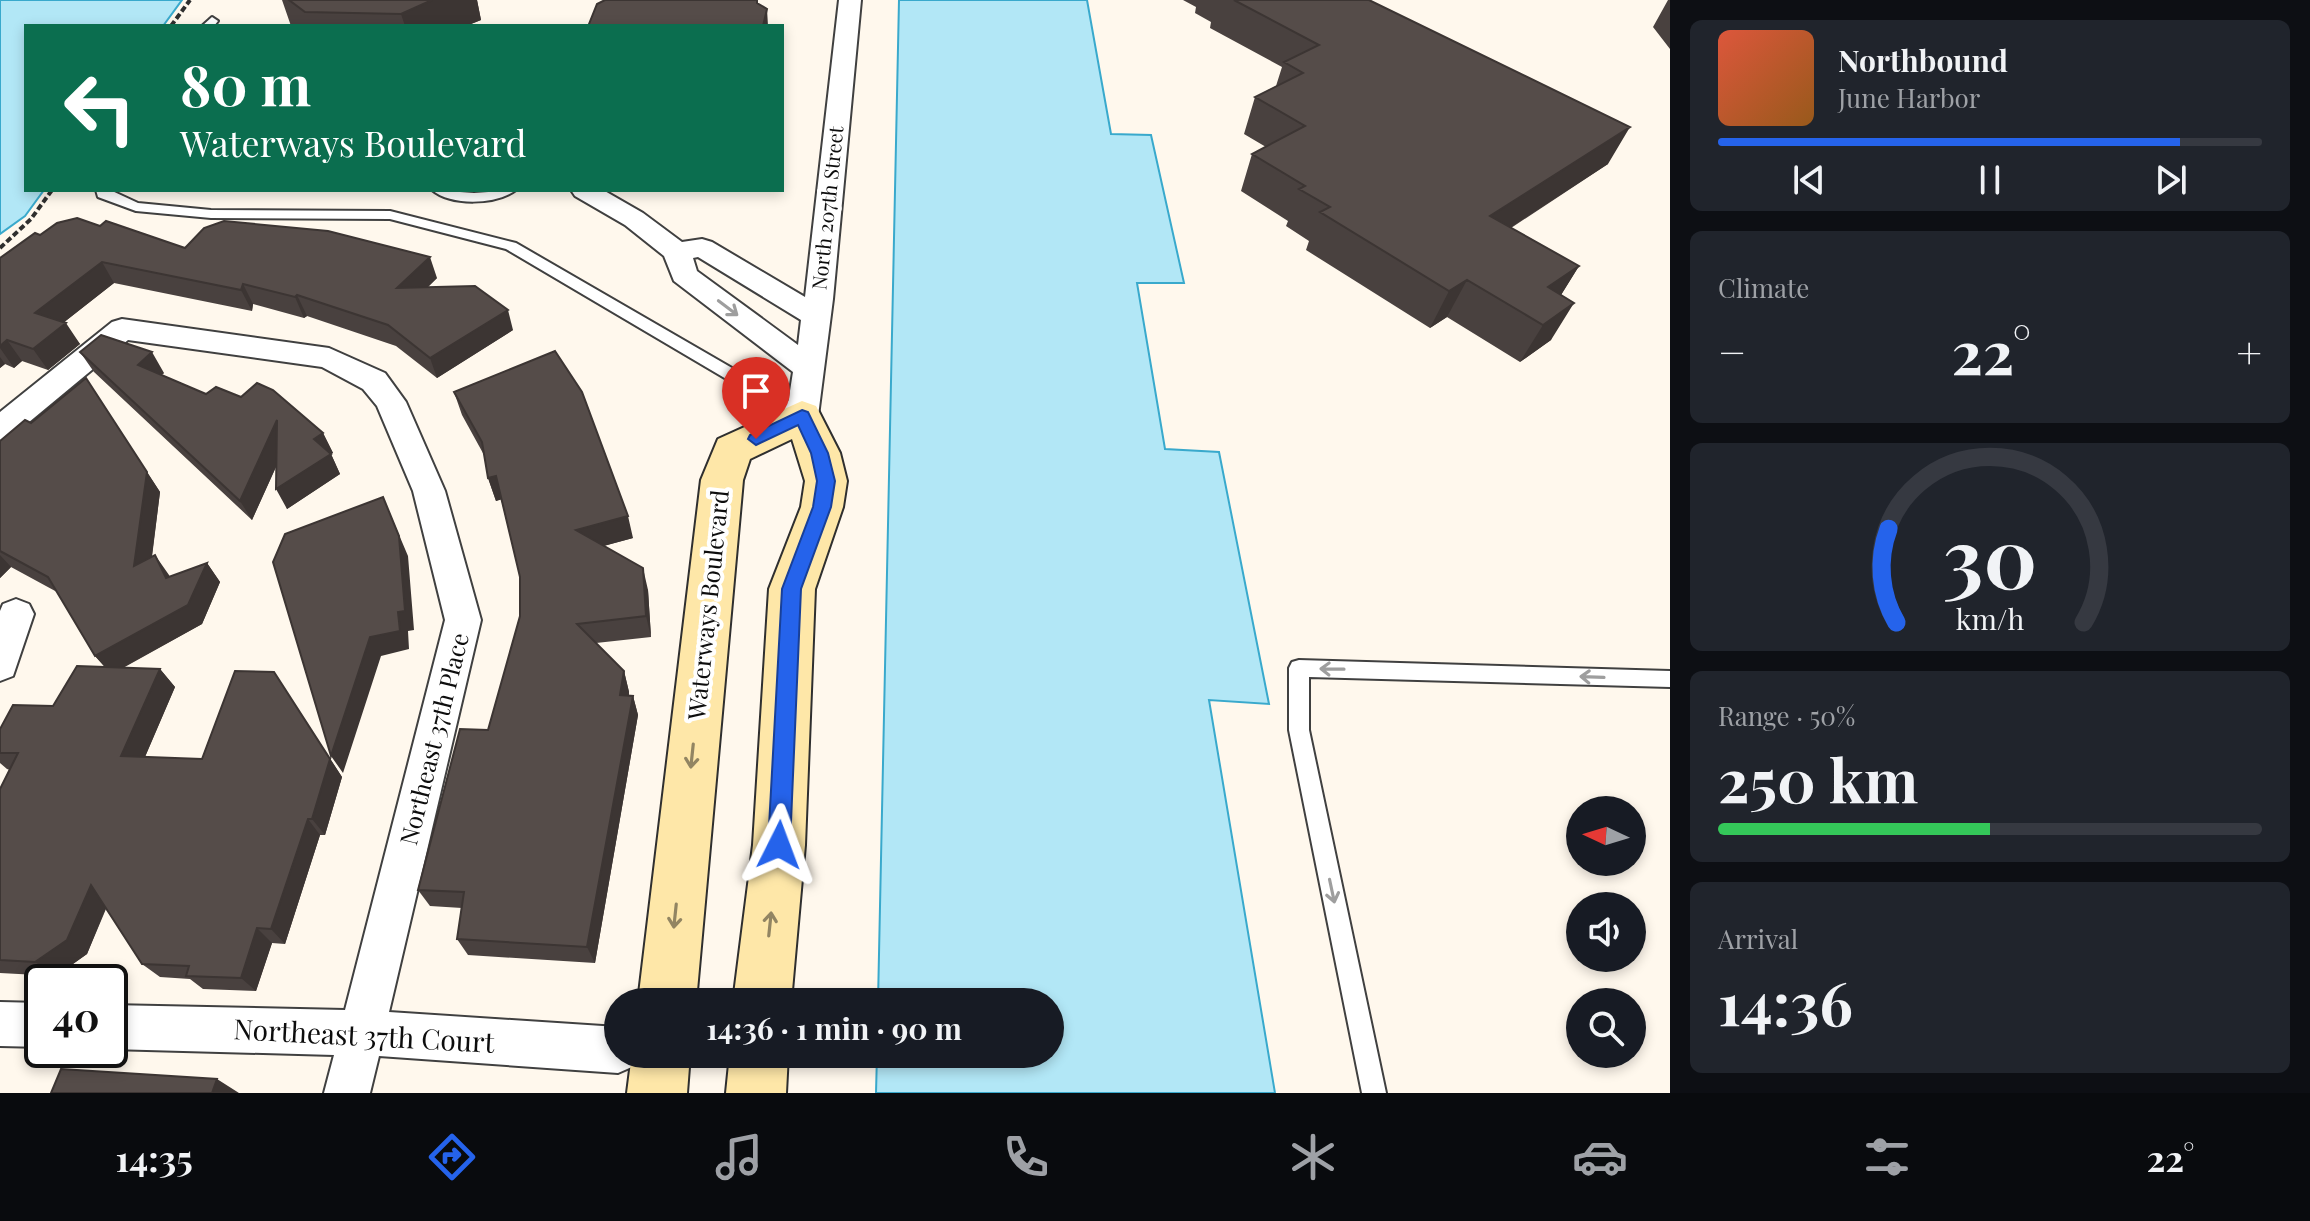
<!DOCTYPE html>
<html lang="en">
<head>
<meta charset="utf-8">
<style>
  body { margin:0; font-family:"Playfair Display",serif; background:#20242c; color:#f1f3f6; height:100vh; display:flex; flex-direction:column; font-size:30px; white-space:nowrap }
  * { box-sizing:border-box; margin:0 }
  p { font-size:26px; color:#9ea1a6 }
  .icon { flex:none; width:44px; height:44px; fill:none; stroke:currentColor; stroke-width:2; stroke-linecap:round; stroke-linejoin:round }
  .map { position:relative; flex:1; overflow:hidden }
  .details { display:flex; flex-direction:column; gap:20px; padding:20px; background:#0d0f14; width:640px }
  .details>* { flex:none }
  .banner { position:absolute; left:24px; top:24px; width:760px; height:168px; border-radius:0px; box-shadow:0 4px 12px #0003; background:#0b6e4f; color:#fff; overflow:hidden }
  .needle { width:52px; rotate:274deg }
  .buttons { position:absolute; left:1566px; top:796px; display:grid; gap:16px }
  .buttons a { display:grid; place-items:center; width:80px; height:80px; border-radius:50%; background:#171b24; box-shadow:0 4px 12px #0003; font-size:40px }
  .speed { position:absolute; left:24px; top:964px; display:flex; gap:16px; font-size:40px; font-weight:700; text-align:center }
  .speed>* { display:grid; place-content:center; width:104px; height:104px; border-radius:50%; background:#171b24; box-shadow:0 4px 12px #0003; line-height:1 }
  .speed .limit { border:4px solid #111; border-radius:12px; background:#fff; color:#111 }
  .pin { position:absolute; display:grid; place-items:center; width:68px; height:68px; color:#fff; margin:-82px -34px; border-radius:50% 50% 50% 0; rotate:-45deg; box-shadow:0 0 8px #0007 }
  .pin .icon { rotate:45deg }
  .me { position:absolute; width:88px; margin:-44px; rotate:3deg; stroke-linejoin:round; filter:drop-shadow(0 0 6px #0008) }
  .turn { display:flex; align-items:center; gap:28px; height:168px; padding:0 24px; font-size:36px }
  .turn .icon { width:104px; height:104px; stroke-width:2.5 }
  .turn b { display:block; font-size:56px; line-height:68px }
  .big { font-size:60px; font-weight:700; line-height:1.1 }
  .details .card { flex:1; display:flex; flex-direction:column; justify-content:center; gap:12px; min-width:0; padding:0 28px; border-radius:12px; background:#20242c }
  .details .dial { align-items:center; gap:0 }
  .dial svg { height:208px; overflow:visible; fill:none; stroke:#363941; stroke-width:7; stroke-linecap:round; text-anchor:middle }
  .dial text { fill:#f1f3f6; stroke:none }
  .song { display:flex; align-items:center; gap:24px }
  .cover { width:96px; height:96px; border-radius:12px; background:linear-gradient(135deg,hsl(10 70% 55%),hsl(30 70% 35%)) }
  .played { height:8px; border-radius:4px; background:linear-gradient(90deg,#2563eb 85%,#363941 85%) }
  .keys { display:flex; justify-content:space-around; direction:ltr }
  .heat { display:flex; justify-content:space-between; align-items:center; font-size:44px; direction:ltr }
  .charge { height:12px; border-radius:6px; background:linear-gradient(90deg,#34c759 50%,#363941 0) }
  .trip { position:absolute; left:604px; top:988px; width:460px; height:80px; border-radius:40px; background:#171b24; box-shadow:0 4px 12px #0003; font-weight:700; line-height:80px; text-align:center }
  .tab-bar { display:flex; height:128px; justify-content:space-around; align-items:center; background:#090b0e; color:#9ea1a6 }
  .tab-bar .icon { width:56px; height:56px }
  .tab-bar .selected { color:#2563eb }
  .tab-bar b { font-size:36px; color:#f1f3f6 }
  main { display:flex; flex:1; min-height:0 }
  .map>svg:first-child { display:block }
  .water { fill:#b2e7f6; stroke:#39a9cc; stroke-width:2 }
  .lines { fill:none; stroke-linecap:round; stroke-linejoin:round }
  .lane-casing { stroke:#404040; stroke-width:4 }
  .street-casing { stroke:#404040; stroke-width:4 }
  .secondary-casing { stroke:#2f2f2f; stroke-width:4 }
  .path { stroke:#2f2f2f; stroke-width:4; stroke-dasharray:6 3; stroke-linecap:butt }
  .lane { fill:#fff; fill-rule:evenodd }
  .street { fill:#fff; fill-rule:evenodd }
  .secondary { fill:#fee7a8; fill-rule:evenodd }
  .wall { fill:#49413f }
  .shaded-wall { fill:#3c3533 }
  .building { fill:#554c49; stroke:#3c3533; stroke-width:2 }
  .oneway { stroke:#9e9e9e }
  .oneway2 { stroke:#928562 }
  .route { fill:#2563eb; stroke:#184099; stroke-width:2 }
  .labels { text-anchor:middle; stroke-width:8; stroke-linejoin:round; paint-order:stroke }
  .far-street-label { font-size:20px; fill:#0d0d0d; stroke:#fff }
  .street-label { font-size:24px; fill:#0d0d0d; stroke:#fff }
  .near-street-label { font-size:28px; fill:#0d0d0d; stroke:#fff }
</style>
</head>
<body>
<main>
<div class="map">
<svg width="1670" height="1093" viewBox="0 0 1670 1093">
  <rect width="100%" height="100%" fill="#fff8ed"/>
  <path class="water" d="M0 0H182L163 26H26V190H44L25 216 0 234Z
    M899 0H1087L1111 134 1151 135 1184 283H1137L1165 449 1219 452 1269 704 1209 700 1275 1093H876L877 1054H1050V1002H878Z"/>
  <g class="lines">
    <g class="lane-casing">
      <path id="lane" d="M212 17 218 21 214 26H202Z
        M96 190H110L138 203 211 210 390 211 516 243 808 412 810 416 808 420H796L506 249 390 219 211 218 136 211 98 197Z
        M432 190 474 193 516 190C496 205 451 206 432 190Z
        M1299 660 1670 671V687L1309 677V730L1386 1093H1362L1289 730V668L1292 662Z"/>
    </g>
    <g class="street-casing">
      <path id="street" d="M839 0H861L833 299 818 416 813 424 802 427 791 424 786 416 793 372 674 281 664 256 625 225 575 196 571 190H603L643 213 682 242 702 239 712 242 805 297ZM698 257 801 320 798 345 697 271 693 258Z
        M122 319 329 348 385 373 406 402 445 491 481 620 389 1012 618 1027V1054H639L634 1066 618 1073 379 1056 370 1093H324L334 1055 110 1049V1005L345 1010 445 620 413 491 377 406 363 389 322 367 128 340 11 437 0 440V412L112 322Z
        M16 599 29 604 34 614 13 676 0 681V611L3 604Z
        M0 1002 42 1003V1047L0 1046Z"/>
    </g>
    <g class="secondary-casing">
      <path id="secondary" d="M802 401 816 406 840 453 847 481 843 507 815 589 805 845 791 1002H733L753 845 769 589 801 507 805 481 792 439 750 459 743 480 696 1002H638L701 480 718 439Z
        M632 1054H690L687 1093H627Z
        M730 1054H788L786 1093H726Z"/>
    </g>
    <path class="path" d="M171 26 190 0
      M0 248 31 219 52 190"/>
    <use href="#lane" class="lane"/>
    <use href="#street" class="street"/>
    <use href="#secondary" class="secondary"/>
  </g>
  <path class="wall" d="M282 0H477L481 20 466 26H291Z
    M1183 0H1369L1608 164 1511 228 1579 266 1561 295 1551 340 1520 362 1447 317 1430 328 1306 250 1309 241 1286 226 1288 221 1241 191 1252 154 1266 147 1244 134 1255 97 1276 86 1282 67 1210 28 1211 22 1195 13 1196 7Z
    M1668 0H1670V49L1653 27Z
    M100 226 185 248 437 278 427 288 513 330 437 378 396 346 307 316 304 318 253 304 252 311 114 283 63 323 80 344 48 370 22 361 14 368 5 364 0 368V258L40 235Z
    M80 352 164 373 161 375 206 394 323 433 333 453 331 454 340 474 287 509 276 467 252 520 94 372Z
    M86 378 160 492 152 557 170 577 207 563 220 582 202 624 123 668 160 669 175 687 145 757 202 759 274 672 342 777 325 835H320L285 944 272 943 256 991 203 989 190 979 160 977 142 964 106 909 87 954 56 976 0 973V789L10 770 7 769 0 763V729L53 706 105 667 95 656 57 592 11 567 0 578V441L31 423Z
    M454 392 633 538 603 546 648 590 651 637 596 643 624 671 629 692V695L633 696 638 715 595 963 468 955 457 939 462 908 430 906 418 890 488 730 520 616V577L501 499 496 501 488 478 484 455 462 415Z"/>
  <path class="shaded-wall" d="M432 0H477L481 20 466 26H405L401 14Z
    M767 9 768 26H763Z
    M1630 127 1608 164 1471 253 1490 216Z
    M430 257 437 278 405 309 397 288Z
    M102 262 114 283 49 334 35 313Z
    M1579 266 1556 303 1548 287Z
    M1467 280 1447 317 1430 328 1449 291Z
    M243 284 253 304 252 311 241 290Z
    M297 295 307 316 304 318 295 297Z
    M1574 303 1551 340 1520 362 1543 325Z
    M508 310 513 330 437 378 430 358Z
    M66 323 80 344 48 370 33 349Z
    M7 340 22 361 14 368 0 348V346Z
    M152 352 164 373 150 386 138 365Z
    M0 357 5 364 0 368Z
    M86 378 160 492 148 586 134 566Z
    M277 420 288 440 252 520 240 501Z
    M323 433 333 453 331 454 340 474 287 509 276 489 314 439Z
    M496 476 503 499 496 501 488 478Z
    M383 497 408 556 414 630 408 631 409 649 381 656 343 773 331 756 370 637 398 612Z
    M628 516 633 538 582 552 576 530Z
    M0 555 11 567 0 578Z
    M155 555 169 575 180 597 166 578Z
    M207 563 220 582 202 624 111 674 95 656Z
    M643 568 648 590 651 637 646 616Z
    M160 669 175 687 138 773 121 756Z
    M624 671 629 692 626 715 620 695Z
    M274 672 342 777 325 835 312 819Z
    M633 696 638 715 595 963 587 947Z
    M308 819 320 835 285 944 271 929Z
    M91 885 109 900 87 954 56 976 35 962Z
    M257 928 272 943 256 991 241 978Z
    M217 1079 239 1093H212Z"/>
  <path class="building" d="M289 0H432L401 14 305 12Z
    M605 0H757V3L767 9 763 26H592L589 24 597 4Z
    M1234 0H1369L1630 127 1490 216 1579 266 1548 287 1574 303 1543 325 1467 280 1449 291 1320 212 1330 207 1299 189 1305 186 1252 154 1305 126 1255 97 1303 73 1284 62 1319 45Z
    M77 218 100 226 106 221 185 248 204 228 224 221 328 231 430 257 397 288 475 286 508 310 430 358 388 325 297 295 295 297 243 284 241 290 102 262 35 313 66 323 33 349 7 340 0 346V258L35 233 40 235 57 223Z
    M101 335 152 352 138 365 206 394 216 387 241 397 257 383 273 390 323 433 314 439 331 454 276 489 277 420 240 501 80 352Z
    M555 351 582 392 628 516 576 530 643 568 646 616 577 624 624 671 620 695 633 696 587 947 457 939 464 892 418 890 460 729 488 730 520 616V577L496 476 488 478 482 442 454 392Z
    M86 378 147 472 134 566 155 555 166 578 207 563 188 605 95 656 48 577 0 551V441L25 420 31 423Z
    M383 497 399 536 405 611 398 612 400 631 370 637 331 756 273 562 285 534Z
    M77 666 160 669 121 756 202 759 235 671 274 672 330 759 312 819H308L271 929 257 928 241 978 186 976 189 966 142 964 91 885 67 940 35 962 0 960V789L18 753H0V729L13 705 53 706Z
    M61 1069 217 1079 212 1093H51Z"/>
  <defs><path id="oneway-shaft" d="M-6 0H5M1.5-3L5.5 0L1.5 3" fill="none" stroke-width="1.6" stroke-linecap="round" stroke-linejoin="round" transform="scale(2)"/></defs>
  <g class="oneway">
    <use href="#oneway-shaft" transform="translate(728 308) rotate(37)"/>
    <use href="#oneway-shaft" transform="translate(1332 669) rotate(-179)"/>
    <use href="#oneway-shaft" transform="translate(1592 677) rotate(-178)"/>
    <use href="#oneway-shaft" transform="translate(1332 891) rotate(78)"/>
  </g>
  <g class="oneway2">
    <use href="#oneway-shaft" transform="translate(692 756) rotate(96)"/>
    <use href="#oneway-shaft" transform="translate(675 916) rotate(96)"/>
    <use href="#oneway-shaft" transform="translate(770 924) rotate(-84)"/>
  </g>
  <path class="route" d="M802 410 808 412 828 453 835 481 831 507 801 589 790 845 786 852 779 855 771 852 768 845 782 589 813 507 817 481 811 453 798 425 756 445 748 439 750 435Z"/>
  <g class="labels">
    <g class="far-street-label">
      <text transform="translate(828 208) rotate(-84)" y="7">North 207th Street</text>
    </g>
    <g class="street-label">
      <text transform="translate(709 605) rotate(-84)" y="8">Waterways Boulevard</text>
      <text transform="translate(435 739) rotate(-76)" y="8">Northeast 37th Place</text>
    </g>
    <g class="near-street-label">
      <text transform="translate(364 1036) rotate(3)" y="10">Northeast 37th Court</text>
    </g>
  </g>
</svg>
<div class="buttons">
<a><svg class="needle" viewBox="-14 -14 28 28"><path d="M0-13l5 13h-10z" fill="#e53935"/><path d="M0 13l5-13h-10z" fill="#9ea1a6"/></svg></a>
<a><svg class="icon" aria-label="sound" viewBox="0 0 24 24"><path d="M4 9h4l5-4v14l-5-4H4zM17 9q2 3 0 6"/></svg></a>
<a><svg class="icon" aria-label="search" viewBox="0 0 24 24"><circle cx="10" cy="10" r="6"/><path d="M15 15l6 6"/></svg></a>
</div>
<div class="speed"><div class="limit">40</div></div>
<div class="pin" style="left:756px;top:439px;background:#d93025"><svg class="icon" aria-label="arrive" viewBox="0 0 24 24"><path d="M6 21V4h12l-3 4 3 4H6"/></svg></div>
<svg class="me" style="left:779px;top:845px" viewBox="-20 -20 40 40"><path d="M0-17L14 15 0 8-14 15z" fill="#2563eb" stroke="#fff" stroke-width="4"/></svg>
<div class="trip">14:36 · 1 min · 90 m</div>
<div class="banner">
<div class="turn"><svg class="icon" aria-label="left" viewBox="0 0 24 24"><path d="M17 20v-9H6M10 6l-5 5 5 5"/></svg><div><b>80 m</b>Waterways Boulevard</div></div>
</div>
</div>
<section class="details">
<div class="card">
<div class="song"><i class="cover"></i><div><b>Northbound</b><p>June Harbor</p></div></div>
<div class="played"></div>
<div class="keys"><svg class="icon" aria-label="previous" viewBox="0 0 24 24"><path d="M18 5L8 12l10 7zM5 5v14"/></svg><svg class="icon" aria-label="pause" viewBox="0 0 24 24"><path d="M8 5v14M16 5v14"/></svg><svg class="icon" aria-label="next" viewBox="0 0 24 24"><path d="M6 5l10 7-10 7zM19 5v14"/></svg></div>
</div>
<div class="card"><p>Climate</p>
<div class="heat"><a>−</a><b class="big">22°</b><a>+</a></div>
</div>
<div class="card dial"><svg viewBox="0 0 100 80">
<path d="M14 69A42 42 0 1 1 86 69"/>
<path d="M14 69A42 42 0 0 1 11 33" stroke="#2563eb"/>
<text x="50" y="56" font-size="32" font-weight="700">30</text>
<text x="50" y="72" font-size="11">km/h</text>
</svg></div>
<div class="card"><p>Range · 50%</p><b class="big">250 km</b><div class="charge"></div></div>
<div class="card"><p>Arrival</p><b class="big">14:36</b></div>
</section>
</main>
<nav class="tab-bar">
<b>14:35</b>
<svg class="icon selected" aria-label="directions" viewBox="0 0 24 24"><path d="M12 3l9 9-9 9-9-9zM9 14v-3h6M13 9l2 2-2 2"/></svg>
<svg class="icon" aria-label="music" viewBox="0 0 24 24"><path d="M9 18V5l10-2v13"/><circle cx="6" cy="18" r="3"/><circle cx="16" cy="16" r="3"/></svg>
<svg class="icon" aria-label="phone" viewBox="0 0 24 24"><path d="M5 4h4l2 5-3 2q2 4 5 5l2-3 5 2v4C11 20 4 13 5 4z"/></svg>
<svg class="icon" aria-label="climate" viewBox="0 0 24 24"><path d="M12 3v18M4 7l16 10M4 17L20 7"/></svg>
<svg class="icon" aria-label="car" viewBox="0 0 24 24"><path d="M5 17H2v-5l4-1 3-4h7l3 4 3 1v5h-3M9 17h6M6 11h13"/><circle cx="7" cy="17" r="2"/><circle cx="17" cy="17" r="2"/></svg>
<svg class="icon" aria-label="filters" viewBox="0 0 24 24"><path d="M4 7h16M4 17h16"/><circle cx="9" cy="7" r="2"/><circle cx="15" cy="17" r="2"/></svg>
<b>22°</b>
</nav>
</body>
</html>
